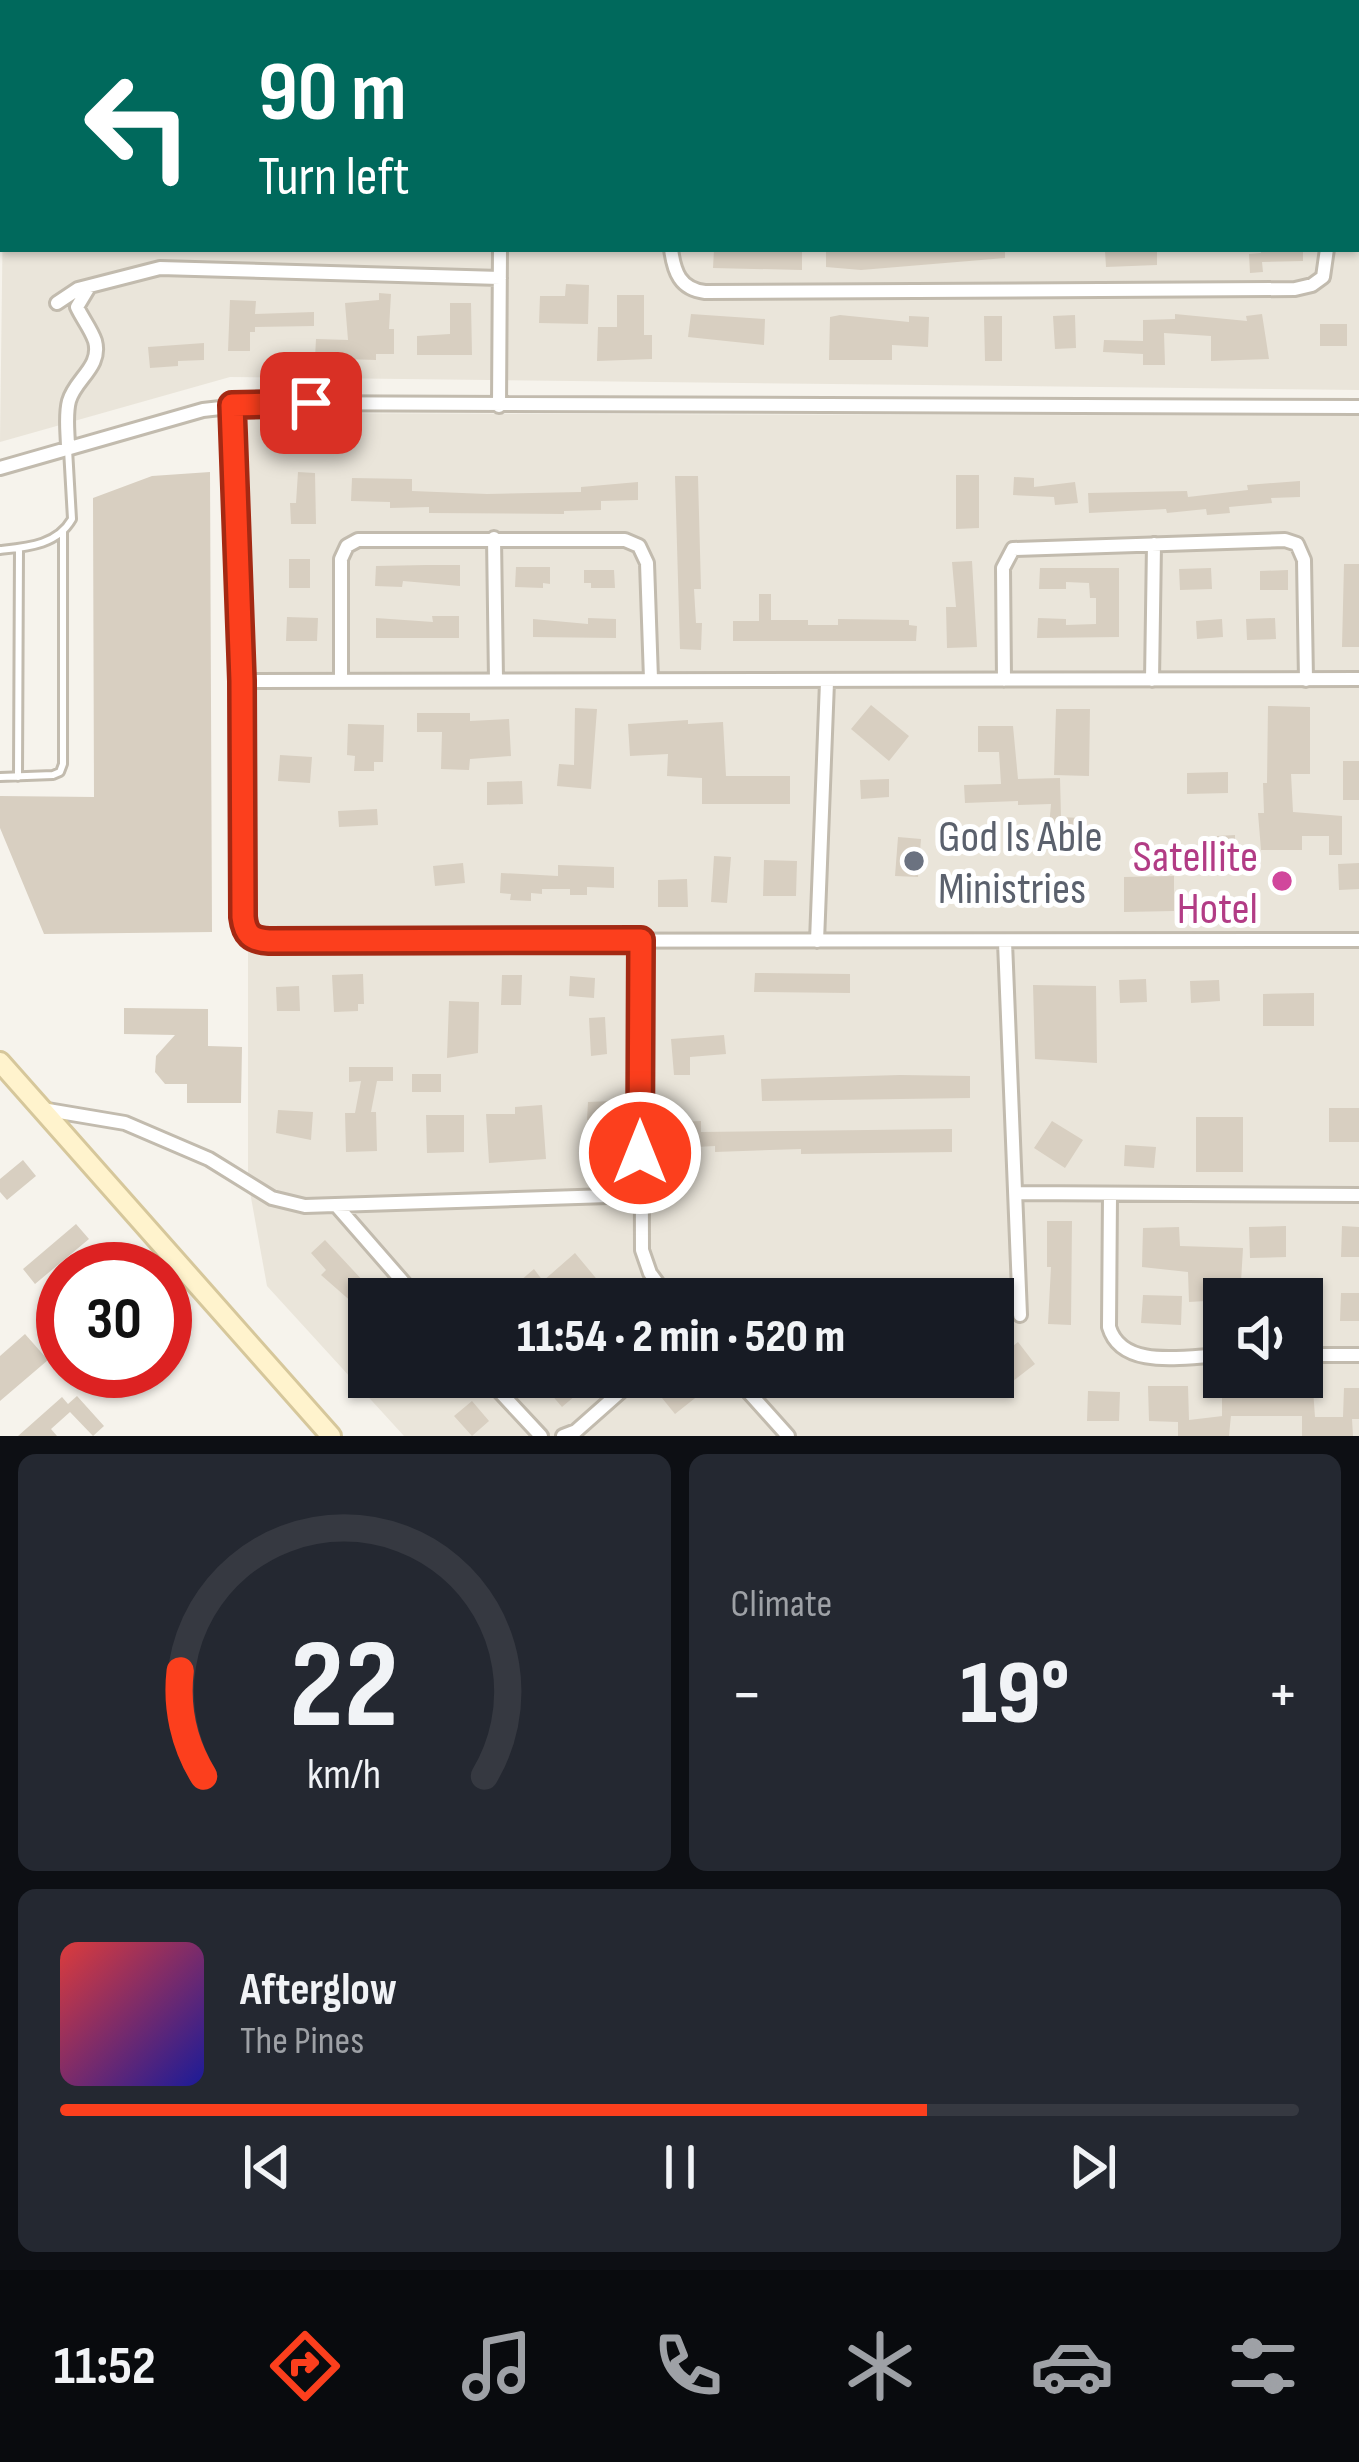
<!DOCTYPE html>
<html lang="en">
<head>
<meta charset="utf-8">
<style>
  body { margin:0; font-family:"Sofia Sans Condensed",sans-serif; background:#242831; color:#f1f3f6; height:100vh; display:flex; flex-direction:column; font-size:45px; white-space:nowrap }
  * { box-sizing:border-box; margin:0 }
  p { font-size:39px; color:#9ea1a6 }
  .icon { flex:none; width:66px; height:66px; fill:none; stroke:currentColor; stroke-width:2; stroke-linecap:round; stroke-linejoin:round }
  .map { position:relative; height:1436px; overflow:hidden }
  .drawer { display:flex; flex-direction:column; gap:18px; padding:18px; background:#0d0f14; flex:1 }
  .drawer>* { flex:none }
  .banner { position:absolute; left:0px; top:0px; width:1359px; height:252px; box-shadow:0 3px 9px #0004; background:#00695c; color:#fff; overflow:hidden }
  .tools { position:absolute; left:1203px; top:1278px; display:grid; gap:24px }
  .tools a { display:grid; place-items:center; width:120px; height:120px; border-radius:0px; background:#171b24; box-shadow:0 3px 9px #0004; font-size:60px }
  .speed { position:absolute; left:36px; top:1242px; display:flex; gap:24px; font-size:60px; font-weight:700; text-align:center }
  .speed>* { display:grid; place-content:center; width:156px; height:156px; border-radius:50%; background:#171b24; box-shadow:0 3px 9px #0004; line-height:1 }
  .speed .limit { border:18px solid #d22; background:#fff; color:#111 }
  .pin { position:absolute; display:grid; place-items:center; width:102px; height:102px; color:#fff; margin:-51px; border-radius:24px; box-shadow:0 6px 18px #0006 }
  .me { position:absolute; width:132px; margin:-66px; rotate:0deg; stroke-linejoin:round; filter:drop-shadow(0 0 9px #0008) }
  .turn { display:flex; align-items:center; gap:42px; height:252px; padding:0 60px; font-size:54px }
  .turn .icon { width:156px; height:156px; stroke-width:2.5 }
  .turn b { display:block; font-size:84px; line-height:102px }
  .big { font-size:90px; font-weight:800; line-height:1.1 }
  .drawer .card { flex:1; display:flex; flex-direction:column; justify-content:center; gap:18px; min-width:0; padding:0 42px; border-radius:18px; background:#242831 }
  .drawer .dial { align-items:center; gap:0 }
  .dial svg { height:312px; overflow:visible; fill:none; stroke:#363941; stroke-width:7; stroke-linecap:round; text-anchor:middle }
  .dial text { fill:#f1f3f6; stroke:none }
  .song { display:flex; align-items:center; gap:36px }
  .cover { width:144px; height:144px; border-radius:18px; background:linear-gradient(135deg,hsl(0 70% 55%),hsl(240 70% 35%)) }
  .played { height:12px; border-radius:6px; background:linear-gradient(90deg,#fc3f1d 70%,#363941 70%) }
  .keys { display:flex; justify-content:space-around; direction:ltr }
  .heat { display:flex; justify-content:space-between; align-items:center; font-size:66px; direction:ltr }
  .drawer .tiles { flex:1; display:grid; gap:18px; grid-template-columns:1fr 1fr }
  .card:last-child { grid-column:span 2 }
  .trip { position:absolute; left:348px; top:1278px; width:666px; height:120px; border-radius:0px; background:#171b24; box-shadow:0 3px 9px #0004; font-weight:800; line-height:120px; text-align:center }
  .tab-bar { display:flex; height:192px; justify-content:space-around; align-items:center; background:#090b0e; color:#9ea1a6 }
  .tab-bar .icon { width:84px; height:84px }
  .tab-bar .active { color:#fc3f1d }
  .tab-bar b { font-size:54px; color:#f1f3f6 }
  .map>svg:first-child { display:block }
  .residential { fill:#eae5da; fill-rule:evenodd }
  .building { fill:#d8cfc1 }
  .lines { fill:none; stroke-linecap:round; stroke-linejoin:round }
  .lane-casing { stroke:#c2bbae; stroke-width:12 }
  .street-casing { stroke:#c2bbae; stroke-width:18 }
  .secondary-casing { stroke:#d6c79b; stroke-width:24 }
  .lane { stroke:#fff; stroke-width:6 }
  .street { stroke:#fff; stroke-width:12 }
  .secondary { stroke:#fff3cd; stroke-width:18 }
  .route-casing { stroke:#a42913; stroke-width:30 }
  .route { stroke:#fc3f1d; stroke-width:21 }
  .worship-dot { fill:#6b7280; stroke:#fff; stroke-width:4.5 }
  .hotel-dot { fill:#d1479c; stroke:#fff; stroke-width:4.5 }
  .labels { text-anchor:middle; stroke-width:10; stroke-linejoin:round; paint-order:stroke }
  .worship-label { font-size:45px; fill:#5b616d; stroke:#fff; text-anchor:start }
  .hotel-label { font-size:45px; fill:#b23c85; stroke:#fff; text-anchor:end }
</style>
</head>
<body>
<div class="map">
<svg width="1359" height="1436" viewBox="0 0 1359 1436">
  <rect width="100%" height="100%" fill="#f6f3ec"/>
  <path class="residential" d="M185 0H1359V390L230 377 0 442 3 206V249H1356V3Z
    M248 413 1359 416V1436H404L267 1286 248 1181ZM369 1299H993V1377H369ZM1224 1299H1302V1377H1224Z"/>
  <path class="building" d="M714 249H802V270L713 268Z
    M826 249H1005V258L861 270 826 267Z
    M1157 249V265L1106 267 1105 251Z
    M1261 249H1303V261L1262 262 1263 272 1250 273 1249 254 1261 253Z
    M566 284 589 285 588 324 539 323 540 296H565Z
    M379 293 391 294 389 329H394V354H376V360L315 358 316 339 348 340 345 303 379 300Z
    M617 295H644V335H652V359L597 361 598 327H617Z
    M230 300 256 301 255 314 314 312V326L255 327V332H250V351H228Z
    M450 303H471L472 355H417V336L450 334Z
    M691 314 765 319 764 345 688 337Z
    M1175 314 1247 321 1246 316 1262 314 1269 359 1211 361V336L1164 333 1165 365H1143V354L1103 352 1104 340 1143 341V320L1175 319Z
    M840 315 909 322V316L929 317 928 347 892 345V360H829L830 317Z
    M1075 315 1076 348 1055 349 1053 316Z
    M984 316H1002V361H985Z
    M1320 324H1347V346H1320Z
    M204 343V360L178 361V366L150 368 148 347Z
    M210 472 212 932 44 934 0 828V796L94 797 93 498 152 476Z
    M298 472 315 473 316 524H291L290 503H296Z
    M956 475H979V528L956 529Z
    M675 476H698L701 589H694L696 623H702L701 650 680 649Z
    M1014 477 1034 478V487L1075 482 1078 503 1055 505 1054 497 1013 495Z
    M352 478 412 479V491L487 494 581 492V487L638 482V500L601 501V510L564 511V514L429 513V507L390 508V502L351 501Z
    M1300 481V497L1271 498 1272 503 1229 507 1230 513 1207 515 1206 509 1167 513 1166 509 1089 513 1088 493 1187 491 1188 497 1248 490 1247 485Z
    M289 559H310V588H289Z
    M972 561 977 647 947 648 946 607H956L952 562Z
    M1344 564H1359V647H1342Z
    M426 565H460V586L403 581 402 587 375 586 376 566Z
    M516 567H550V584L543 583V588L515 587Z
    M1040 568H1119V637L1037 638 1038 618 1066 619V625L1096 624V598H1090L1089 583 1066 582V589H1039Z
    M1211 568 1212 589 1180 590 1179 569Z
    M584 570H614L615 588H591V583H584Z
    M1288 570V590H1260V571Z
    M759 594H771V620H808V625H838V619L909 620V625L917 626 916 641H733V621H759Z
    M432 616H459V638H376V618L433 622Z
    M287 617 318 618 317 641H286Z
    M588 618 616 619V638L533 637V619L588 624Z
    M1275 618 1276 639 1247 640 1246 619Z
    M1222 619 1223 637 1197 639 1196 621Z
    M871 705 909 736 889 761 851 729Z
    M1268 706 1310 707V774H1291L1293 812 1342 816V855H1329V836H1302V850H1261L1258 813H1264L1263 783H1267Z
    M575 708 597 709 591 789 557 786 559 764 574 765Z
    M1056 709H1090L1089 776 1054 775Z
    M417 713H470V721L509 719 511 756 470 759 469 770 441 769 442 732H417Z
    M688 720V724L723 722 726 776H790V804H702V778L667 776 668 754 630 756 628 724Z
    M348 724 384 725 383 762H374V771H354L355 756 347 755Z
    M978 726H1013L1018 779 1060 778 1061 817 1080 818 1078 841 1048 839 1051 804 1018 805V801L965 803 964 785 1001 784 999 752H978Z
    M280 755 312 757 310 783 278 781Z
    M1343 761H1359V800H1343Z
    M1228 772V793L1187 794V773Z
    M889 779V797L861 799 860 780Z
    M522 781 523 804 487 805V782Z
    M377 809 378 825 339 827 338 811Z
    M1235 835V871H1217V836Z
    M898 837 921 839 918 877 895 876Z
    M714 856 731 857 727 903 711 902Z
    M764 860 797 861 796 896H763Z
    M463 863 465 883 435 886 433 866Z
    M1359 863V889L1339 890 1338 864Z
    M558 865 614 867V888L587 887V895H570V889H542V894L531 893V901L510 900 511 894 500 893 501 873 558 876Z
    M1174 876V911L1124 912V877Z
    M687 879 688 907H658V880Z
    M755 973 850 974V993L754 992Z
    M363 974 364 1004H358V1011L334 1012 332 975Z
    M502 975H522L521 1005H501Z
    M570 976 595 978 594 998 569 996Z
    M1146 979 1147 1002 1120 1003 1119 980Z
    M1219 980 1220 1001 1191 1003 1190 981Z
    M1033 985 1096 986 1097 1063 1035 1059Z
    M299 986 300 1011H277L276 987Z
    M1314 993V1026H1263V994Z
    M449 1001 479 1002 478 1053 447 1058Z
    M124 1008 208 1009V1046L242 1047 241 1103H187V1084H165L155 1072 156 1056 175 1035 124 1034Z
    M605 1017 607 1054 591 1056 589 1018Z
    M724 1035 726 1054 690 1057V1075H674L671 1039Z
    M349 1067H393V1081H377L371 1112H376L377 1151 346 1152 345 1113H355L361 1081 349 1082Z
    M412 1074H441V1092H412Z
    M900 1075 970 1076V1098L762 1101 761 1079Z
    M613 1101 612 1122 587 1120 588 1102Z
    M542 1105 546 1159 489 1163 486 1114H515V1107Z
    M1329 1108H1359V1142H1329Z
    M278 1110 313 1112 311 1140 276 1133Z
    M426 1115H464V1152L427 1153Z
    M1196 1117H1243V1172H1196Z
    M701 1121V1132L952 1129V1152L801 1154V1149L715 1152V1146L676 1148 675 1122Z
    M1052 1121 1083 1140 1065 1168 1034 1148Z
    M1125 1145 1156 1147 1154 1168 1124 1166Z
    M23 1160 36 1176 7 1200 0 1192V1179Z
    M1047 1221H1072L1071 1325 1048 1324 1051 1267H1047Z
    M76 1224 89 1239 35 1284 23 1269Z
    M1286 1226V1257L1250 1258 1249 1227Z
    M1342 1226 1359 1227V1257H1341Z
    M1179 1227 1180 1246 1243 1248 1240 1299 1189 1302 1188 1272 1142 1267 1143 1228Z
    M325 1240 378 1297 369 1299 362 1311 321 1275 326 1270 311 1253Z
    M575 1253 600 1283 582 1299H535L520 1281 534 1269 543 1281Z
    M1341 1293H1359V1321H1340Z
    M1143 1295 1182 1296 1181 1325 1141 1323Z
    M25 1334 48 1360 0 1401V1356Z
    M1018 1342 1035 1364 999 1392 987 1377H993V1362Z
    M569 1377 583 1389 562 1407 550 1393Z
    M687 1377H692L704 1391 675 1414 662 1398Z
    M1148 1386H1188L1189 1420 1231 1415 1229 1436H1178V1422L1149 1421Z
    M1260 1387V1391L1313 1389 1315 1417H1343L1344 1388H1359V1419H1352L1353 1436H1302V1416H1222V1388Z
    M1088 1391 1120 1392 1119 1421H1087Z
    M77 1396 104 1426 93 1436 70 1412 51 1429 57 1436H18L62 1397 68 1404Z
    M472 1401 489 1421 472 1436 454 1416Z"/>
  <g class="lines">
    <g class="lane-casing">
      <path id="lane" d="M0 550C28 547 57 545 72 519L68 449
        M0 777 53 775 60 772 63 764V532
        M18 777 19 548"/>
    </g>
    <g class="street-casing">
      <path id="street" d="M204 0V3
        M371 0V3
        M820 0V3
        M1321 0V3
        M523 3V0
        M679 3V0
        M1356 132H1359
        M671 249C674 272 680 289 705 292L1295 289 1312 285 1323 277 1327 249
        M57 303 78 289 160 268 500 278
        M232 405 242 681 243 917 252 938 269 941 1359 940
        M499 406 500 249
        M68 449C68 433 65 416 69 401 75 379 102 367 95 341 91 329 82 318 77 307L89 287
        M0 468 203 410 264 403 1359 407
        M494 538 496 680
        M341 680V559L347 546 358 540H625L639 546 647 563 651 679
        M1004 680 1003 568 1013 549 1285 540 1297 544 1304 560 1306 680
        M1152 680 1154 544
        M242 681 1359 679
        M641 940 642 1250 650 1273 669 1299
        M817 941 827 682
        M1005 942 1020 1315
        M42 1109 125 1123 209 1159 272 1198 305 1206 640 1195
        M1017 1193 1359 1195
        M1110 1195 1109 1327C1122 1371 1187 1356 1224 1355
        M336 1205 418 1299
        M1302 1355H1359
        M486 1377 541 1436
        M735 1377 788 1436
        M563 1436 576 1431 637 1377"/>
    </g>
    <g class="secondary-casing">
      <path id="secondary" d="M0 1062 331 1436"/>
    </g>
    <use href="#lane" class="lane"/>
    <use href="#street" class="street"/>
    <use href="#secondary" class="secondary"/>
  </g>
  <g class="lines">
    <g class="route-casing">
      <path id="route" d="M311 403 232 405 242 681 243 917C245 934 251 940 269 941L641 940 640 1153"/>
    </g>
    <use href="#route" class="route"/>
  </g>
  <circle class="worship-dot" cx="914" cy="861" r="12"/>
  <circle class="hotel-dot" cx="1282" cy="881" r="12"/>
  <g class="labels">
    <g class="worship-label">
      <text x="938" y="851">God Is Able<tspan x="938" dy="52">Ministries</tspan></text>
    </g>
    <g class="hotel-label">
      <text x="1258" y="871">Satellite<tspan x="1258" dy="52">Hotel</tspan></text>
    </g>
  </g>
</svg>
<div class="tools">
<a><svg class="icon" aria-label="sound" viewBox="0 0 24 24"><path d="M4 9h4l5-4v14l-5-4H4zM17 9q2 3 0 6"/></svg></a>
</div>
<div class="speed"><div class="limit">30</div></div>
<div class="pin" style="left:311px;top:403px;background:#d93025"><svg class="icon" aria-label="arrive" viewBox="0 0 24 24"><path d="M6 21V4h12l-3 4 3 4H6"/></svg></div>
<svg class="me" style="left:640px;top:1153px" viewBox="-20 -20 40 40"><circle r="17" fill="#fc3f1d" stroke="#fff" stroke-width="3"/><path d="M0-11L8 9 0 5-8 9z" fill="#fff"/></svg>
<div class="trip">11:54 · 2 min · 520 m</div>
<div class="banner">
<div class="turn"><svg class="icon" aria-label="left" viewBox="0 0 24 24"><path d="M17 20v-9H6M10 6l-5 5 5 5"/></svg><div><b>90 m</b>Turn left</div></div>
</div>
</div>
<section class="drawer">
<div class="tiles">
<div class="card dial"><svg viewBox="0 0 100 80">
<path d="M14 69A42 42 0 1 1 86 69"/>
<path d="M14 69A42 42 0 0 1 8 42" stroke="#fc3f1d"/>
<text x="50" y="56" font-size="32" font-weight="700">22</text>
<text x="50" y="72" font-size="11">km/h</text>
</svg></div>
<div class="card"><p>Climate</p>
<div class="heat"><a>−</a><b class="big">19°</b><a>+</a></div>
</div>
<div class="card">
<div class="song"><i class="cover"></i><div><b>Afterglow</b><p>The Pines</p></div></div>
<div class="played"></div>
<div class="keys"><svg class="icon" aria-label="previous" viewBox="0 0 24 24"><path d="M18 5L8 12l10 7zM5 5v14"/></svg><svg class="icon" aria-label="pause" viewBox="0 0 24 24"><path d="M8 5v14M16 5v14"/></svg><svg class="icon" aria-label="next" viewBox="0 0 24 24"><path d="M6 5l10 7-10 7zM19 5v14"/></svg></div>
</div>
</div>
</section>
<nav class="tab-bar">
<b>11:52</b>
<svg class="icon active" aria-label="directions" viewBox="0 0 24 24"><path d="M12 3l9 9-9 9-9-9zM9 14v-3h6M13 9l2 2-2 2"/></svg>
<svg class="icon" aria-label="music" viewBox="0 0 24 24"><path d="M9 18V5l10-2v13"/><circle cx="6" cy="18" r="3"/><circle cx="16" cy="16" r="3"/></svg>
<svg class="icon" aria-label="phone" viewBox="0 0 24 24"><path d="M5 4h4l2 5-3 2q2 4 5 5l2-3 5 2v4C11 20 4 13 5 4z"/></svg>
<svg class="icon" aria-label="climate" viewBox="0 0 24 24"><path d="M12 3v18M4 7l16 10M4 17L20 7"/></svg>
<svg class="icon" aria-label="car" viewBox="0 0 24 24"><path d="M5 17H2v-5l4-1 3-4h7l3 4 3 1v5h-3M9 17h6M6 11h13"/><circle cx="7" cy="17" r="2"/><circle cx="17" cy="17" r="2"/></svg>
<svg class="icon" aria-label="filters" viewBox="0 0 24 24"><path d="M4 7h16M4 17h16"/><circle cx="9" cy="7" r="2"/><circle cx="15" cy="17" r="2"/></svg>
</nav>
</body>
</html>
